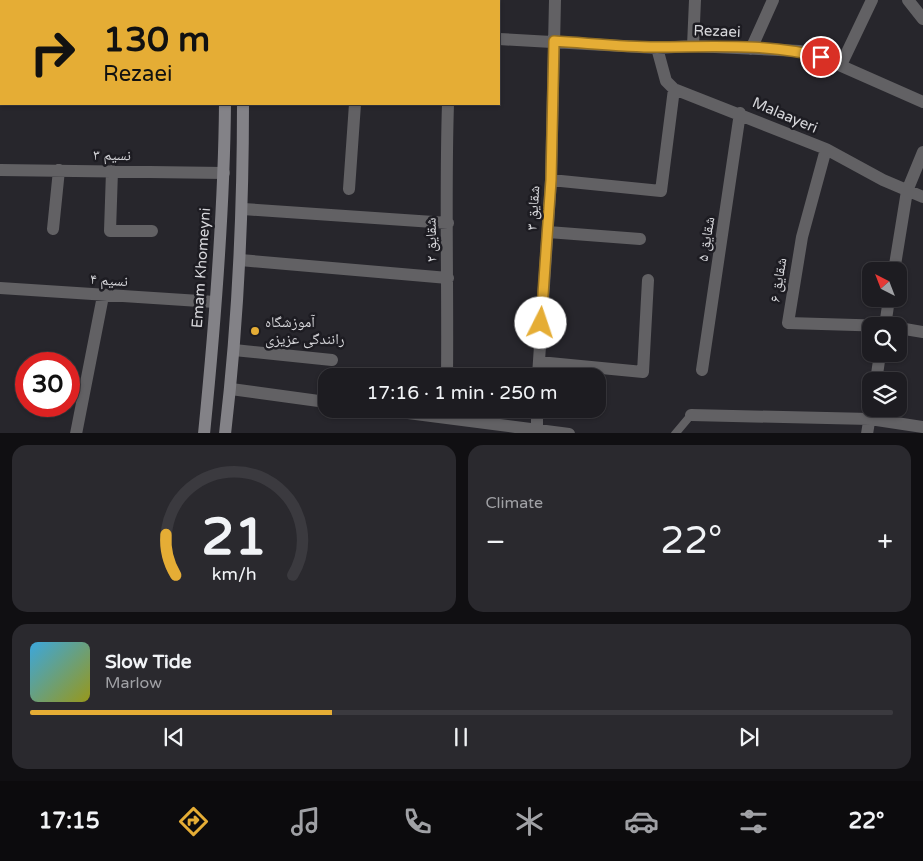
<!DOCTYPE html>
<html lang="en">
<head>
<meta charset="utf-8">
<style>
  body { margin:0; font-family:"Varela Round","Noto Naskh Arabic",sans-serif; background:#2a292e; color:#f1f3f6; height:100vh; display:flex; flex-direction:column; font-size:19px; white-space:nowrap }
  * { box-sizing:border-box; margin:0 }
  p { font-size:16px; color:#a0a1a5 }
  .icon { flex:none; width:28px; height:28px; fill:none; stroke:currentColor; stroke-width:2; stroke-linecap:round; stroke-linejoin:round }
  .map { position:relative; height:433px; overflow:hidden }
  .side { display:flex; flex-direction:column; gap:12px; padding:12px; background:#100f12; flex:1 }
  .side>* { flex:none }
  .banner { position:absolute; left:0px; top:0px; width:500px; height:105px; box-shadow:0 1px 4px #0004,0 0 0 1px #3b3a3f; background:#e5ad35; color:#111; overflow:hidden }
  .needle { width:32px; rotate:318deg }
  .fabs { position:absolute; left:862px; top:262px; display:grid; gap:10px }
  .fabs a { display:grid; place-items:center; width:45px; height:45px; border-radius:10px; background:#1d1c21; box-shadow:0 1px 4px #0004,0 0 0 1px #3b3a3f; font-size:25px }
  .speed { position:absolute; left:15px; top:352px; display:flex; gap:10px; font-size:25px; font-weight:700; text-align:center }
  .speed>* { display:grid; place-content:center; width:65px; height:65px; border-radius:50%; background:#1d1c21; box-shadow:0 1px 4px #0004,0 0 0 1px #3b3a3f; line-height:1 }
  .speed .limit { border:8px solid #d22; background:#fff; color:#111 }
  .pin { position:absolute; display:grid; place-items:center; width:42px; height:42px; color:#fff; margin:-21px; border:2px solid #fff; border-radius:50%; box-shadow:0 1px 5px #0007 }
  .me { position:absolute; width:55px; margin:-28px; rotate:4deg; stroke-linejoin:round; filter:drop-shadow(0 0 4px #0008) }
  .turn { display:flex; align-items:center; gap:18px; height:105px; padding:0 20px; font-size:22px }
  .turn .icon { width:65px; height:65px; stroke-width:2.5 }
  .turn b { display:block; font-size:35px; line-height:42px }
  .big { font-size:38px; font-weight:600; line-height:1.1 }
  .side .widget { flex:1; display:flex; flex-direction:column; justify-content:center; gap:8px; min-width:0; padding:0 18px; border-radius:15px; background:#2a292e }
  .side .dial { align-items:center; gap:0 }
  .dial svg { height:130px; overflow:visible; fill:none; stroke:#3b3a3f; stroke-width:7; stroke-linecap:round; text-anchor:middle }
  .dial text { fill:#f1f3f6; stroke:none }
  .song { display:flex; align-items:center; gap:15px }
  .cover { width:60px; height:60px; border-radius:8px; background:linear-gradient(135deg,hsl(200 70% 55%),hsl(60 70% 35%)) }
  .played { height:5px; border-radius:2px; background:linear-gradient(90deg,#e5ad35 35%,#3b3a3f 35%) }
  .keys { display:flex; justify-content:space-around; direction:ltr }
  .heat { display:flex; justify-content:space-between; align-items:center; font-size:28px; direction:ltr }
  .side .tiles { flex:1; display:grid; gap:12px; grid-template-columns:1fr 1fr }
  .widget:last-child { grid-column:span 2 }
  .trip { position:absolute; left:318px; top:368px; width:288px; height:50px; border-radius:15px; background:#1d1c21; box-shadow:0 1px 4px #0004,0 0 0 1px #3b3a3f; font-weight:600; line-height:50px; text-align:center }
  .tabs { display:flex; height:80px; justify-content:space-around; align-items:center; background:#0c0b0d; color:#a0a1a5 }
  .tabs .icon { width:35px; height:35px }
  .tabs .selected { color:#e5ad35 }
  .tabs b { font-size:22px; color:#f1f3f6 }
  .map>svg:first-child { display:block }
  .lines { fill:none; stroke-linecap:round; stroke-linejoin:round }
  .service { stroke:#626164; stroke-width:8 }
  .minor { stroke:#626164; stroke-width:12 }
  .secondary { stroke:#838287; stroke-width:12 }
  .route-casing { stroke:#957022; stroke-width:12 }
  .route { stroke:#e5ad35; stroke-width:9 }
  .poi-dot { fill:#e5ad35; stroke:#1d1c22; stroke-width:2 }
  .labels { text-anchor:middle; stroke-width:5; stroke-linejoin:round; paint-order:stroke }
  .street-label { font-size:15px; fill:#d6d6da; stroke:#1d1c22 }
  .poi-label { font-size:15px; fill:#d6d6da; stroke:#1d1c22; text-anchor:start }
</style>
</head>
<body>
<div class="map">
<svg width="923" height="434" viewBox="0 0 923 434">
  <rect width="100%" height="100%" fill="#27262c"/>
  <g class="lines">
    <path class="service" d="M675 434 691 415"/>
    <path class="minor" d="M171 0V1
      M908 0 923 19
      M21 1V0
      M359 1V0
      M451 1V0
      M0 33H1
      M499 39 657 48 693 46 800 51 821 57 923 102
      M693 46 695 0
      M657 48 666 81 674 89 826 149 883 180 923 197
      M751 49 773 0
      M841 65 872 0
      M0 88 1 86
      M826 149 802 237 788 323 889 326
      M0 170 224 173
      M112 171 110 231H152
      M551 180 661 191 674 89
      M349 189 355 104
      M243 209 448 223
      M53 229 59 170
      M548 232 640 239
      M240 260 448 278
      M894 271 907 191 923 152
      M0 288 215 302
      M885 326 889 299
      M899 328 923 332
      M234 350 332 360
      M539 362 643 372 648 280
      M702 370 740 113
      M447 376C448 285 445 194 448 104
      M538 376 551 180 555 0
      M876 381 880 354
      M231 389 326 402
      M377 409 569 434
      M691 415 870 419 923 427
      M537 431V409
      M76 434 103 296
      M867 434 871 409"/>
    <path class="secondary" d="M225 0V1
      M242 1V0
      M204 434C215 324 224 214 225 104
      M225 434C238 324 243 214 243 104"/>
  </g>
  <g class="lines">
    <g class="route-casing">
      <path id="route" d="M541 323 551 180 554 41C588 43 623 47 657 47 711 47 769 43 821 57"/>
    </g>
    <use href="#route" class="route"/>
  </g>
  <circle class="poi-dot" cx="255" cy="331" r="5"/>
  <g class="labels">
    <g class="street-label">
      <text transform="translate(717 31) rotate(2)" y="5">Rezaei</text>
      <text transform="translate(785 115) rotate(23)" y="5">Malaayeri</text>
      <text transform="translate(112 155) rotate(1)" y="5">نسیم ۳</text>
      <text transform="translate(533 208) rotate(-86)" y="5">شقایق ۳</text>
      <text transform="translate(706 239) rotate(-81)" y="5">شقایق ۵</text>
      <text transform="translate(431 240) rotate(-91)" y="5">شقایق ۲</text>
      <text transform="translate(201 268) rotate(-86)" y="5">Emam Khomeyni</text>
      <text transform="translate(109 280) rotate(4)" y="5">نسیم ۴</text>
      <text transform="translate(778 280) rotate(-81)" y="5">شقایق ۶</text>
    </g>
    <g class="poi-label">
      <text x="265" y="327">آموزشگاه<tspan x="265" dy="17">رانندگی عزیزی</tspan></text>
    </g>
  </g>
</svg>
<div class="fabs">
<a><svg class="needle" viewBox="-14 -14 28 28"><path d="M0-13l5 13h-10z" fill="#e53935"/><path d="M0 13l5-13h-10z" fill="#a0a1a5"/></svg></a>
<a><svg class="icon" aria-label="search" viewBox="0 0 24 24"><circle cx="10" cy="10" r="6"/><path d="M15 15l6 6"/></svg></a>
<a><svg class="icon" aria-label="layers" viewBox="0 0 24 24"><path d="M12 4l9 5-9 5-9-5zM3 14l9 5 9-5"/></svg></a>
</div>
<div class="speed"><div class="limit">30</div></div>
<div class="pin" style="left:821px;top:57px;background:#d93025"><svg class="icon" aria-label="arrive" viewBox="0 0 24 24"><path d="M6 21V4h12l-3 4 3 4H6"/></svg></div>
<svg class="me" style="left:541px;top:323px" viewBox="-20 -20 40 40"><circle r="19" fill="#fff"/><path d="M0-13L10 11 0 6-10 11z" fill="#e5ad35"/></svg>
<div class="trip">17:16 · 1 min · 250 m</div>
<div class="banner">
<div class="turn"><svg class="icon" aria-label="right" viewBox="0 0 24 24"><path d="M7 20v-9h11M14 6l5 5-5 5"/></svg><div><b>130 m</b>Rezaei</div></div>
</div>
</div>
<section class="side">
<div class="tiles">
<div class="widget dial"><svg viewBox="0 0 100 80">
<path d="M14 69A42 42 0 1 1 86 69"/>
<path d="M14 69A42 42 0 0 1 8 44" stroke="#e5ad35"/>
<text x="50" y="56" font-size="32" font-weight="700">21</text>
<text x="50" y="72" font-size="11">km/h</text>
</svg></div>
<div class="widget"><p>Climate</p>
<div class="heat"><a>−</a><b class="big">22°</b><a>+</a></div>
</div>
<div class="widget">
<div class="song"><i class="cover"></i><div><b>Slow Tide</b><p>Marlow</p></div></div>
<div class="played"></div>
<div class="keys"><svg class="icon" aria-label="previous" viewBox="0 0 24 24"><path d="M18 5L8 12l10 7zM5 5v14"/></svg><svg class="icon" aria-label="pause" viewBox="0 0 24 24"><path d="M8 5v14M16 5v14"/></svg><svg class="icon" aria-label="next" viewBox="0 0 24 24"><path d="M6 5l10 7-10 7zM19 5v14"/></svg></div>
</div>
</div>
</section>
<nav class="tabs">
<b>17:15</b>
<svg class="icon selected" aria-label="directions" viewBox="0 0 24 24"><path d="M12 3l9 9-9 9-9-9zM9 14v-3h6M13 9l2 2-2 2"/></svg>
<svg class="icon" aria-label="music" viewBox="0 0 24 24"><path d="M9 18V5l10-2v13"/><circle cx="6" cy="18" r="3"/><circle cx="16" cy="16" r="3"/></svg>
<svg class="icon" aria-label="phone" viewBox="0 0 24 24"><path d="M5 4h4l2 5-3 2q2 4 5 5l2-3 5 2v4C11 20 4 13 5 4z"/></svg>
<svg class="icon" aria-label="climate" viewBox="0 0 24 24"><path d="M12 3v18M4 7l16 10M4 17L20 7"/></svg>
<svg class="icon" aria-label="car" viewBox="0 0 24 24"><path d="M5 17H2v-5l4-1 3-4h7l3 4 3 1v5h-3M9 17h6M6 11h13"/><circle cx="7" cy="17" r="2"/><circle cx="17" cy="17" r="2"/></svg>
<svg class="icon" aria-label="filters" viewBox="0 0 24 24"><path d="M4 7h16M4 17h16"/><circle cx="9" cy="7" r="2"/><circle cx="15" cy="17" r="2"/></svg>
<b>22°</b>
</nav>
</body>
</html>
